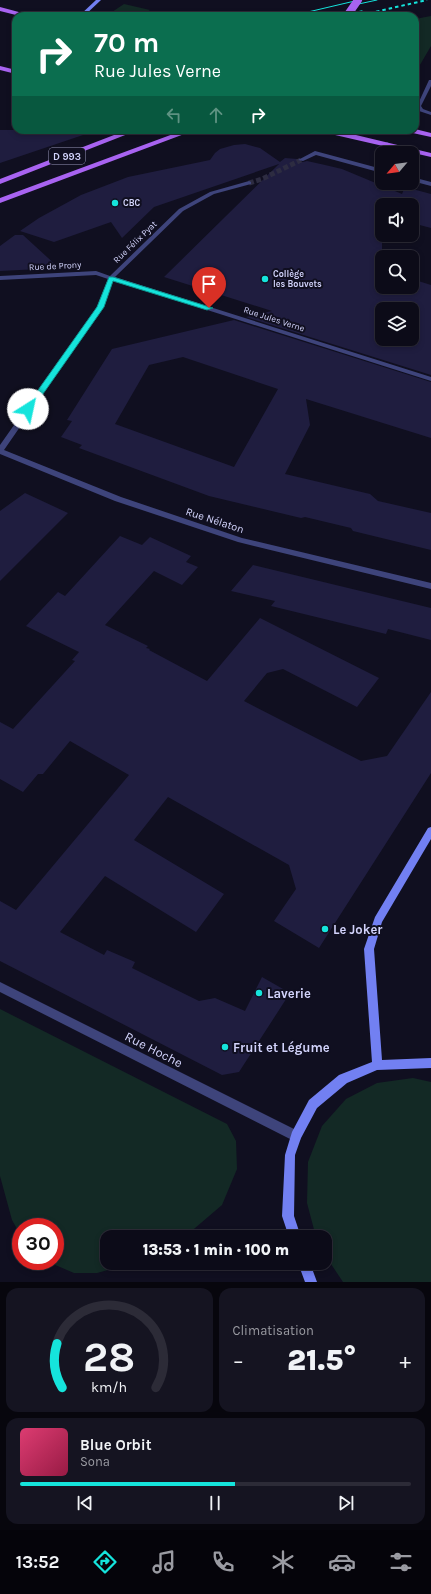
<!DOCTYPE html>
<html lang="fr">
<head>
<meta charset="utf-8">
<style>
  body { margin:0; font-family:Karla,sans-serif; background:#151421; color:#f1f3f6; height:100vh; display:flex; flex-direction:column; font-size:15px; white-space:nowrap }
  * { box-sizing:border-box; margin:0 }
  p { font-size:13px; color:#9a9ba2 }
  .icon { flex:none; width:22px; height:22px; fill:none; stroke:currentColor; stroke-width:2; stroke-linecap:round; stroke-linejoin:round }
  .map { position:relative; height:1282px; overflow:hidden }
  .drawer { display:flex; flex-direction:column; gap:6px; padding:6px; background:#07060d; flex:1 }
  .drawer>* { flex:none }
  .hud { position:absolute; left:12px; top:12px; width:407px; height:122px; border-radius:12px; box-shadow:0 2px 6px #0003,0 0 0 1px #2c2b37; background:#0b6e4f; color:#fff; overflow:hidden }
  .needle { width:26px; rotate:241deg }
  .buttons { position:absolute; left:375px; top:146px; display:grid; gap:8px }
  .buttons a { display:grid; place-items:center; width:44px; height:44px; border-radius:8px; background:#0c0b18; box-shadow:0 2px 6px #0003,0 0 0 1px #2c2b37; font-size:20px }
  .speed { position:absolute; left:12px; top:1218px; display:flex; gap:8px; font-size:20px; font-weight:700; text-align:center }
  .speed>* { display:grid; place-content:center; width:52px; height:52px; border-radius:50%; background:#0c0b18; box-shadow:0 2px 6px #0003,0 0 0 1px #2c2b37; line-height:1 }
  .speed .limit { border:6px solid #d22; background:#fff; color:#111 }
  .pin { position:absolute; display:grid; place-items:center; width:34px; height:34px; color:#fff; margin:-41px -17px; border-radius:50% 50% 50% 0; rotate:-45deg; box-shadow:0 0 4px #0007 }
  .pin .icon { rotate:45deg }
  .me { position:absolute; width:44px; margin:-22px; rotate:35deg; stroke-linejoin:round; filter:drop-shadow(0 0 3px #0008) }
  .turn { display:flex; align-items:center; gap:14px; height:84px; padding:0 16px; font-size:18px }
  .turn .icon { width:52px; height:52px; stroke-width:2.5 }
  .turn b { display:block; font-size:28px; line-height:34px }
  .lanes { display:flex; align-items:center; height:38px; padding:0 16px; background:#0003; justify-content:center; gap:20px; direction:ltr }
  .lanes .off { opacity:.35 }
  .big { font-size:30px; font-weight:800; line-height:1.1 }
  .drawer .widget { flex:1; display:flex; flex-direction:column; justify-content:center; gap:6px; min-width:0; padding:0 14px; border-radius:12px; background:#151421 }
  .drawer .dial { align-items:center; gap:0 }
  .dial svg { height:104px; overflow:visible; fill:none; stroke:#2c2b37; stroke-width:7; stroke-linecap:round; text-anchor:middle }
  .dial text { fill:#f1f3f6; stroke:none }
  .song { display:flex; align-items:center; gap:12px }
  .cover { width:48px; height:48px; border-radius:6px; background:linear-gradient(135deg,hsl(340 70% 55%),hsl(340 70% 35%)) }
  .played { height:4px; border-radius:2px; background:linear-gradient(90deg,#15e4dc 55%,#2c2b37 55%) }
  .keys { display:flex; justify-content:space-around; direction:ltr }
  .heat { display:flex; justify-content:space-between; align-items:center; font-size:22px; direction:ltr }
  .drawer .tiles { flex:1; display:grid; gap:6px; grid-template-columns:1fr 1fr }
  .widget:last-child { grid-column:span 2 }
  .trip { position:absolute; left:100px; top:1230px; width:232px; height:40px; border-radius:12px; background:#0c0b18; box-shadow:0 2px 6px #0003,0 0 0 1px #2c2b37; font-weight:800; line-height:40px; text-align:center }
  .dock { display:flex; height:64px; justify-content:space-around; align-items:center; background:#05040a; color:#9a9ba2 }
  .dock .icon { width:28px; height:28px }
  .dock .on { color:#15e4dc }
  .dock b { font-size:18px; color:#f1f3f6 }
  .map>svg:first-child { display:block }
  .green { fill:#132925 }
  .building { fill:#1f1d3f; fill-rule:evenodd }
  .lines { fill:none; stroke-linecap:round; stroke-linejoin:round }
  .street-tunnel { stroke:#2d2c41; stroke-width:5; stroke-dasharray:5 2.5; stroke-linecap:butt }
  .street { fill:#3e447b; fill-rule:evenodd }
  .secondary { fill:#7280f2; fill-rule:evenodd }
  .primary { fill:#a863f1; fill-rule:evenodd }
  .tram { stroke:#15e4dc; stroke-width:1 }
  .rail { stroke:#15e4dc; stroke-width:2; stroke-dasharray:3.5 3; stroke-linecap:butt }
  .primary-bridge { stroke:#a863f1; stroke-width:8 }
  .route { fill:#15e4dc; stroke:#0e948f }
  .poi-dot { fill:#15e4dc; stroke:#100f20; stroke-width:1.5 }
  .labels { text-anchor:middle; stroke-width:4; stroke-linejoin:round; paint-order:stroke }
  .far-poi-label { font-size:9px; font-weight:bold; fill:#d2d3fb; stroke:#100f20; text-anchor:start }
  .far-street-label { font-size:9px; fill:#d2d3fb; stroke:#100f20 }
  .shield { fill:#100f20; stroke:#9898b9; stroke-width:1 }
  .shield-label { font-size:10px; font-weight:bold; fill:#d2d3fb }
  .street-label { font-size:11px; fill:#d2d3fb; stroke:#100f20 }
  .near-poi-label { font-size:13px; font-weight:bold; fill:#d2d3fb; stroke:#100f20; text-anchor:start }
  .near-street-label { font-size:13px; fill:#d2d3fb; stroke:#100f20 }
</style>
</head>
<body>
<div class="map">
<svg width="431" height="1282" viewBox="0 0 431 1282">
  <rect width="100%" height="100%" fill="#100f20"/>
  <path class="green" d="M124 4 150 10 141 16H106Z
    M431 16V46L417 70H415V19Z
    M0 1009 227 1124 236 1141 237 1169 222 1205 188 1234 182 1237H107V1263H131L126 1265 97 1273H74L46 1261H55V1227H21V1236L12 1220 0 1176Z
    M413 1078 431 1082V1282H343L325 1255V1237H316L307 1203 308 1162 322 1126 346 1099 377 1083Z"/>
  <path class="building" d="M0 130H85L86 134 0 163Z
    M245 144 260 148 280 162 285 158 297 159 298 161 303 162 307 161 325 165 342 169 402 194 405 187 431 194V228L412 223V205H382V287H412V279L431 285V375L246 317 272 311 164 277 279 164 154 207 122 238 111 222 54 242 20 231 39 218 81 195 128 177 210 160 215 153 220 149 234 145ZM382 309H412V339H382Z
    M15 235H23L59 268 0 271V246Z
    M234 320 431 382V438L306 399 310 425 285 474 370 494 378 501 431 513V550L353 531 351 528 305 517 301 518 209 496 79 448 82 445 61 437 72 421 67 420 112 349ZM183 357 278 389 234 467 115 424 149 365Z
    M25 493 68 513 0 581V511Z
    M120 536 142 545 150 537 191 556 186 562 198 567 182 585 154 571 105 625 148 646 146 648 150 649 149 650 207 681 260 618 379 678 357 707 283 669 267 673 244 701 361 761 387 756 431 692V773L319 948 274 921 296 889 289 865 168 797 134 840 224 894 196 932 105 876 60 932 104 955 107 950 135 962 132 968 199 1001 215 998 245 1011 262 977 290 993 239 1072 222 1075 0 961V901L16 910 129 775 70 741 43 774H38L23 792 0 779V722L13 729 75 661 72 660 79 652 26 626 58 592 65 596Z
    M253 565 431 608V640L388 629 386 634 271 606 275 601 231 591Z"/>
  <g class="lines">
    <path class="street-tunnel" d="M249 183 262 179 301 160"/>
    <path class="street" d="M429 80H431V86L421 106 423 109 431 112V115L419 111 417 106Z
      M387 142 390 144 391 153H385L384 144Z
      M315 151 382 169V173L316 155 303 161 298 160Z
      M412 177 431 182V186L412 181Z
      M249 181 251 182V184L214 194 183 211 115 277 431 377V381L113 280 103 307 4 450 121 497 242 538 431 583V589L238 542 115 501 0 454V445L97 307 108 279 96 275 0 280V276L96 271 110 276 179 209 210 192Z
      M0 982 300 1132 301 1136 300 1140 296 1141 292 1140 0 992Z"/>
    <path class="secondary" d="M96 0H101L84 16H79Z
      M431 827V839L382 922 374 949 382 1060 431 1058V1068L377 1070 347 1083 317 1108 301 1138 295 1155 294 1216 301 1237H289L282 1216 285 1155 292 1132 309 1100 339 1075 372 1062 364 949 375 917 428 828Z
      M298 1263H310L317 1282H305Z"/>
    <path class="primary" d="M0 7 30 15 31 16H20L0 11Z
      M0 66 16 70V74L0 70Z
      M415 129 431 133V137L408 132 407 130H415Z
      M127 130H138L0 184V179Z
      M184 130H195L0 203V198Z
      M321 130H335L431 153V157L322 132Z"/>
    <path class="tram" d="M354 5 377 0
      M291 16 359 0"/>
    <path class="rail" d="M340 16 363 11
      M357 16 427 0"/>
    <path class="primary-bridge" d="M347 16 358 0"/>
  </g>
  <path class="route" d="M109 277H113L213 308 207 310 113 281 104 307 31 411H26V407L97 307Z"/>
  <g class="poi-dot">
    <circle cx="115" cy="203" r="4"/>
    <circle cx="265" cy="279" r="4"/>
    <circle cx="325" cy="929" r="4"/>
    <circle cx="259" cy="993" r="4"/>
    <circle cx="225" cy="1047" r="4"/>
  </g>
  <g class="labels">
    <g class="far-poi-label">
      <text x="123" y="206">CBC</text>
      <text x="273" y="277">Collège<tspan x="273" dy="10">les Bouvets</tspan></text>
    </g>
    <g class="far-street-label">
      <text transform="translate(135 242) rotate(-44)" y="3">Rue Félix Pyat</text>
      <text transform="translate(55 266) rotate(-3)" y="3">Rue de Prony</text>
      <text transform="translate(274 319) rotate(18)" y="3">Rue Jules Verne</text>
    </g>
    <rect class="shield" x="49" y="148" width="36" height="16" rx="3"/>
    <g class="shield-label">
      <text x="67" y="160">D 993</text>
    </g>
    <g class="street-label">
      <text transform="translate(215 520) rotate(18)" y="4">Rue Nélaton</text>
    </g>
    <g class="near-poi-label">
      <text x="333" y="934">Le Joker</text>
      <text x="267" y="998">Laverie</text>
      <text x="233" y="1052">Fruit et Légume</text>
    </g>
    <g class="near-street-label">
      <text transform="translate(154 1049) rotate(27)" y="5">Rue Hoche</text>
    </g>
  </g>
</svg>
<div class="buttons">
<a><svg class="needle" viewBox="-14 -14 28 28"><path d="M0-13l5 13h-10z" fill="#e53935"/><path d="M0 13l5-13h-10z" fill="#9a9ba2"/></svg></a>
<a><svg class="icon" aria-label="sound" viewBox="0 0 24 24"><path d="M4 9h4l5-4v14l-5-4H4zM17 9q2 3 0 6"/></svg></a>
<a><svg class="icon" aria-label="search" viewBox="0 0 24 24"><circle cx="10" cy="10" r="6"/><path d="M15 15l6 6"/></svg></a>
<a><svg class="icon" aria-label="layers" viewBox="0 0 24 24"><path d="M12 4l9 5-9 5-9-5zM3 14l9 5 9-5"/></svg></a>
</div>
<div class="speed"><div class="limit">30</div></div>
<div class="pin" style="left:209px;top:308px;background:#d93025"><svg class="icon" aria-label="arrive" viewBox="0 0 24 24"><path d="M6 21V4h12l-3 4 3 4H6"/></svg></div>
<svg class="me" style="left:28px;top:409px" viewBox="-20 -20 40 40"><circle r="19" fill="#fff"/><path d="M0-13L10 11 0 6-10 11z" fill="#15e4dc"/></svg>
<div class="trip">13:53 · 1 min · 100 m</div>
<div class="hud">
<div class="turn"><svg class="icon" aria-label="right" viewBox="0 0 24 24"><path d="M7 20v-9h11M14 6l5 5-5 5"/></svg><div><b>70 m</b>Rue Jules Verne</div></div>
<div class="lanes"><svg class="icon off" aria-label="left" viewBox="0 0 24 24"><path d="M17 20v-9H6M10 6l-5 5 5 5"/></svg><svg class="icon off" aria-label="ahead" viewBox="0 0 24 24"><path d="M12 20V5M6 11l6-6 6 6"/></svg><svg class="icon" aria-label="right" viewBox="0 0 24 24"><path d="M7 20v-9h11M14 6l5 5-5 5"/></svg></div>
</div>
</div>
<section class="drawer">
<div class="tiles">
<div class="widget dial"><svg viewBox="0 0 100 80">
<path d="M14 69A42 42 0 1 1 86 69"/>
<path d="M14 69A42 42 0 0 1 10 35" stroke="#15e4dc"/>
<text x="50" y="56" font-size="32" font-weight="700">28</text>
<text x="50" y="72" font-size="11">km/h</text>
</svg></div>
<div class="widget"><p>Climatisation</p>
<div class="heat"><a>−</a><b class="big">21.5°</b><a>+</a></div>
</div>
<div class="widget">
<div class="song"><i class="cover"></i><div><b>Blue Orbit</b><p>Sona</p></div></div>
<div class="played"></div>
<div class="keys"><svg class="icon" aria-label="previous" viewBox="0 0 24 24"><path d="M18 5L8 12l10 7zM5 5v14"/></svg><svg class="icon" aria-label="pause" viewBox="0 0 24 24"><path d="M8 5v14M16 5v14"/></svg><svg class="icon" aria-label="next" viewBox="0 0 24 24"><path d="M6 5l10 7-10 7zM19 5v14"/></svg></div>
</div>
</div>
</section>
<nav class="dock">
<b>13:52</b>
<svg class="icon on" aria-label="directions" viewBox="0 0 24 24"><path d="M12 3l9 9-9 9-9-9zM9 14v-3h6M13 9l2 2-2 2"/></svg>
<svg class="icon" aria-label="music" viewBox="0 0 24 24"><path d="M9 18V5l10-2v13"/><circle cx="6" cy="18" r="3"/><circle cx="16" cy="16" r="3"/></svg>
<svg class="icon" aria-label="phone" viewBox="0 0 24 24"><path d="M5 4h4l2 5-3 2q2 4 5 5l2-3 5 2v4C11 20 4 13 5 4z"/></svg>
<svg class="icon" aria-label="climate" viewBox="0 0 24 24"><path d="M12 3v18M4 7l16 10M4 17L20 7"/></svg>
<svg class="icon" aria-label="car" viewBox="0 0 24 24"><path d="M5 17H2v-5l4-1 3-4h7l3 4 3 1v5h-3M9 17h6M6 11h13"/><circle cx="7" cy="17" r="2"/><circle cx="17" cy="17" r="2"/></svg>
<svg class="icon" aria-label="filters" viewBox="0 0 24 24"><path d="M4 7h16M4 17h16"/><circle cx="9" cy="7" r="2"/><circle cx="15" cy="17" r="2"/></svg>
</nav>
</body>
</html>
